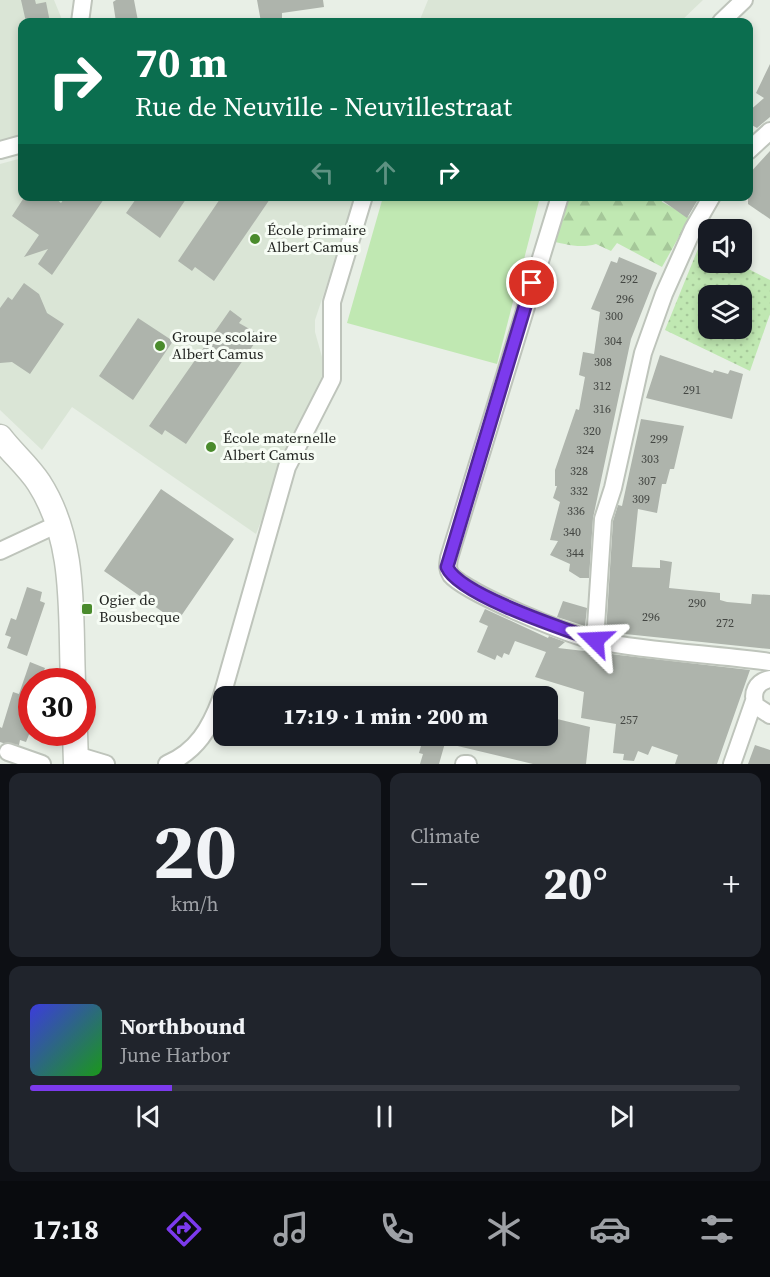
<!DOCTYPE html>
<html lang="en">
<head>
<meta charset="utf-8">
<style>
  body { margin:0; font-family:"Source Serif 4",serif; background:#20242c; color:#f1f3f6; height:100vh; display:flex; flex-direction:column; font-size:22px; white-space:nowrap }
  * { box-sizing:border-box; margin:0 }
  p { font-size:20px; color:#9ea1a6 }
  .icon { flex:none; width:33px; height:33px; fill:none; stroke:currentColor; stroke-width:2; stroke-linecap:round; stroke-linejoin:round }
  .map { position:relative; height:764px; overflow:hidden }
  .side { display:flex; flex-direction:column; gap:9px; padding:9px; background:#0d0f14; flex:1 }
  .side>* { flex:none }
  .top-card { position:absolute; left:18px; top:18px; width:735px; height:183px; border-radius:12px; box-shadow:0 3px 9px #0003; background:#0b6e4f; color:#fff; overflow:hidden }
  .buttons { position:absolute; left:698px; top:219px; display:grid; gap:12px }
  .buttons a { display:grid; place-items:center; width:54px; height:54px; border-radius:12px; background:#171b24; box-shadow:0 3px 9px #0003; font-size:30px }
  .speed { position:absolute; left:18px; top:668px; display:flex; gap:12px; font-size:30px; font-weight:700; text-align:center }
  .speed>* { display:grid; place-content:center; width:78px; height:78px; border-radius:50%; background:#171b24; box-shadow:0 3px 9px #0003; line-height:1 }
  .speed .limit { border:9px solid #d22; background:#fff; color:#111 }
  .pin { position:absolute; display:grid; place-items:center; width:51px; height:51px; color:#fff; margin:-26px; border:3px solid #fff; border-radius:50%; box-shadow:0 2px 6px #0007 }
  .me { position:absolute; width:66px; margin:-33px; rotate:291deg; stroke-linejoin:round; filter:drop-shadow(0 0 4px #0008) }
  .turn { display:flex; align-items:center; gap:21px; height:126px; padding:0 18px; font-size:27px }
  .turn .icon { width:78px; height:78px; stroke-width:2.5 }
  .turn b { display:block; font-size:42px; line-height:51px }
  .lanes { display:flex; align-items:center; height:57px; padding:0 18px; background:#0003; justify-content:center; gap:30px; direction:ltr }
  .lanes .off { opacity:.35 }
  .big { font-size:45px; font-weight:800; line-height:1.1 }
  .side .card { flex:1; display:flex; flex-direction:column; justify-content:center; gap:9px; min-width:0; padding:0 21px; border-radius:12px; background:#20242c }
  .side .dial { align-items:center; gap:0 }
  .dial b { font-size:78px; line-height:1 }
  .song { display:flex; align-items:center; gap:18px }
  .cover { width:72px; height:72px; border-radius:9px; background:linear-gradient(135deg,hsl(240 70% 55%),hsl(120 70% 35%)) }
  .played { height:6px; border-radius:3px; background:linear-gradient(90deg,#7c3aed 20%,#363941 20%) }
  .keys { display:flex; justify-content:space-around; direction:ltr }
  .heat { display:flex; justify-content:space-between; align-items:center; font-size:33px; direction:ltr }
  .side .tiles { flex:1; display:grid; gap:9px; grid-template-columns:1fr 1fr }
  .card:last-child { grid-column:span 2 }
  .trip { position:absolute; left:213px; top:686px; width:345px; height:60px; border-radius:12px; background:#171b24; box-shadow:0 3px 9px #0003; font-weight:800; line-height:60px; text-align:center }
  .tab-bar { display:flex; height:96px; justify-content:space-around; align-items:center; background:#090b0e; color:#9ea1a6 }
  .tab-bar .icon { width:42px; height:42px }
  .tab-bar .selected { color:#7c3aed }
  .tab-bar b { font-size:27px; color:#f1f3f6 }
  .map>svg:first-child { display:block }
  .built { fill:#dae5d6 }
  .grass { fill:url(#grass-dots); fill-rule:evenodd }
  .forest { fill:url(#forest-firs) }
  .garden { fill:#c0e8b2 }
  .building { fill:#aeb4ac }
  .lines { fill:none; stroke-linecap:round; stroke-linejoin:round }
  .street-casing { stroke:#bec4bb; stroke-width:20 }
  .secondary-casing { stroke:#bec4bb; stroke-width:27 }
  .street { stroke:#fff; stroke-width:16 }
  .secondary { stroke:#fff; stroke-width:24 }
  .route-casing { stroke:#51269a; stroke-width:15 }
  .route { stroke:#7c3aed; stroke-width:10 }
  .poi-dot { fill:#4a8b2c; stroke:#f6fcf4; stroke-width:2 }
  .labels { text-anchor:middle; stroke-width:6; stroke-linejoin:round; paint-order:stroke }
  .number-label { font-size:12px; fill:#434642 }
  .poi-label { font-size:15px; fill:#1f211e; stroke:#f6fcf4; text-anchor:start }
</style>
</head>
<body>
<div class="map">
<svg width="770" height="764" viewBox="0 0 770 764">
  <defs>
    <pattern id="grass-dots" width="8" height="8" patternUnits="userSpaceOnUse" patternTransform="scale(1.5)"><rect width="8" height="8" fill="#c0e8b2"/><path d="M2 2h.1M6 6h.1" fill="none" stroke="#a5c799" stroke-width="1.8" stroke-linecap="round"/></pattern>
    <pattern id="forest-firs" width="22" height="20" patternUnits="userSpaceOnUse" patternTransform="scale(1.5)"><rect width="22" height="20" fill="#c0e8b2"/><path d="M5 1l3.5 6h-7zM16 11l3.5 6h-7z" fill="#a5c799"/></pattern>
  </defs>
  <rect width="100%" height="100%" fill="#e8efe6"/>
  <path class="built" d="M0 0H54L63 22H22V135L0 141Z
    M428 0H703L680 22H419Z
    M22 158V196L356 197 315 320V332L324 364 322 378 316 394 306 409 256 534 72 407 42 450 0 410V164Z"/>
  <path class="grass" d="M700 244 708 248V262L737 263 770 280V314L750 371 665 330ZM708 296H741V328H708Z"/>
  <path class="forest" d="M561 197H661L662 202 690 217 662 267 617 243 611 251 596 244C580 249 564 244 548 240Z"/>
  <path class="garden" d="M383 197H540L497 364 347 323Z"/>
  <path class="building" d="M21 0H35L36 4 46 2 50 22H26Z
    M116 0H134L138 21 116 22 113 2Z
    M257 0H323L324 7 282 13V22H261Z
    M770 64V117L757 128 748 123V112L764 98 756 93Z
    M770 151V219L748 204V175Z
    M25 196H53L61 203 66 196H106L52 275 38 264 48 249 24 257 39 235 12 216Z
    M138 196H188L160 238 126 213Z
    M222 196H272L214 281 195 267 192 271 178 261Z
    M656 196H700L687 218Z
    M619 257 657 273 631 339 593 518 589 578H580L569 571 570 564 550 555 558 541 550 540 560 502 553 498 557 486H555V470L576 409 579 410 585 377 579 375 583 352 594 354 600 312 591 309 611 261 617 263Z
    M24 283 39 294 47 313 64 324 30 374 12 362 0 363V308L8 297 12 300Z
    M230 310 242 319 239 323 260 335 186 444 165 430 162 435 149 426Z
    M138 318 173 341 133 400 99 376Z
    M660 355 713 373 714 370 728 374 730 370 743 374 732 419 646 398Z
    M641 419 684 426 674 469H670L666 484H662L657 513 638 509 632 567 660 568V560L672 562 669 588 720 593V600L727 602 751 604 752 594 770 595V649L606 632 613 521 618 505 622 506Z
    M161 489 234 539 177 622 104 571Z
    M27 587 42 592 40 601 45 603 27 656 7 648 11 637 5 635 11 618 16 620Z
    M563 601 587 608 585 626 557 617Z
    M485 609 548 638 549 636 565 642 558 648 750 670 717 764H675L678 755 652 746 648 755 638 751 634 761 623 760 624 754 613 753 616 724 581 718 584 692 535 677 546 652 515 641 509 655 504 653 502 658 497 655 495 660 477 652 488 626 479 622Z
    M30 662 45 668 40 681H32V707L28 716 32 717V727L26 742 20 740 19 745 3 743 0 742V727L2 728 13 692 19 694Z
    M553 718 590 727 586 764H533L445 743 439 764H420L423 754 419 753 424 735H517L547 742Z
    M755 745 770 750V764H748Z"/>
  <g class="lines">
    <g class="street-casing">
      <path id="street" d="M80 22 83 0
        M721 22 744 0
        M0 150 22 144
        M748 151 770 131
        M560 196 449 558C448 565 447 569 451 575 466 593 571 636 597 641 654 652 713 654 770 662
        M0 551 58 524
        M595 641 603 519 613 488 643 353 664 294 693 229 712 196
        M770 679C756 682 751 693 756 706L770 715
        M8 752 42 764
        M76 755 106 764
        M167 764C197 751 210 728 221 699L287 467 332 379V302L364 196
        M464 764H468
        M732 764 754 701"/>
    </g>
    <g class="secondary-casing">
      <path id="secondary" d="M0 437C12 453 28 466 39 483 77 542 70 614 73 681
        M75 732 76 764"/>
    </g>
    <use href="#street" class="street"/>
    <use href="#secondary" class="secondary"/>
  </g>
  <g class="lines">
    <g class="route-casing">
      <path id="route" d="M532 283 447 567C459 595 564 629 595 640"/>
    </g>
    <use href="#route" class="route"/>
  </g>
  <g class="poi-dot">
    <circle cx="255" cy="239" r="6"/>
    <circle cx="160" cy="346" r="6"/>
    <circle cx="211" cy="447" r="6"/>
    <rect x="81" y="603" width="12" height="12" rx="3"/>
  </g>
  <g class="labels">
    <g class="number-label">
      <text x="629" y="283">292</text>
      <text x="625" y="303">296</text>
      <text x="614" y="320">300</text>
      <text x="613" y="345">304</text>
      <text x="603" y="366">308</text>
      <text x="602" y="390">312</text>
      <text x="692" y="394">291</text>
      <text x="602" y="413">316</text>
      <text x="592" y="435">320</text>
      <text x="659" y="443">299</text>
      <text x="585" y="454">324</text>
      <text x="650" y="463">303</text>
      <text x="579" y="475">328</text>
      <text x="647" y="485">307</text>
      <text x="579" y="495">332</text>
      <text x="641" y="503">309</text>
      <text x="576" y="515">336</text>
      <text x="572" y="536">340</text>
      <text x="575" y="557">344</text>
      <text x="697" y="607">290</text>
      <text x="651" y="621">296</text>
      <text x="725" y="627">272</text>
      <text x="629" y="724">257</text>
    </g>
    <g class="poi-label">
      <text x="267" y="235">École primaire<tspan x="267" dy="17">Albert Camus</tspan></text>
      <text x="172" y="342">Groupe scolaire<tspan x="172" dy="17">Albert Camus</tspan></text>
      <text x="223" y="443">École maternelle<tspan x="223" dy="17">Albert Camus</tspan></text>
      <text x="99" y="605">Ogier de<tspan x="99" dy="17">Bousbecque</tspan></text>
    </g>
  </g>
</svg>
<div class="buttons">
<a><svg class="icon" aria-label="sound" viewBox="0 0 24 24"><path d="M4 9h4l5-4v14l-5-4H4zM17 9q2 3 0 6"/></svg></a>
<a><svg class="icon" aria-label="layers" viewBox="0 0 24 24"><path d="M12 4l9 5-9 5-9-5zM3 14l9 5 9-5"/></svg></a>
</div>
<div class="speed"><div class="limit">30</div></div>
<div class="pin" style="left:532px;top:283px;background:#d93025"><svg class="icon" aria-label="arrive" viewBox="0 0 24 24"><path d="M6 21V4h12l-3 4 3 4H6"/></svg></div>
<svg class="me" style="left:595px;top:640px" viewBox="-20 -20 40 40"><path d="M0-17L14 15 0 8-14 15z" fill="#7c3aed" stroke="#fff" stroke-width="4"/></svg>
<div class="trip">17:19 · 1 min · 200 m</div>
<div class="top-card">
<div class="turn"><svg class="icon" aria-label="right" viewBox="0 0 24 24"><path d="M7 20v-9h11M14 6l5 5-5 5"/></svg><div><b>70 m</b>Rue de Neuville - Neuvillestraat</div></div>
<div class="lanes"><svg class="icon off" aria-label="left" viewBox="0 0 24 24"><path d="M17 20v-9H6M10 6l-5 5 5 5"/></svg><svg class="icon off" aria-label="ahead" viewBox="0 0 24 24"><path d="M12 20V5M6 11l6-6 6 6"/></svg><svg class="icon" aria-label="right" viewBox="0 0 24 24"><path d="M7 20v-9h11M14 6l5 5-5 5"/></svg></div>
</div>
</div>
<section class="side">
<div class="tiles">
<div class="card dial"><b>20</b><p>km/h</p></div>
<div class="card"><p>Climate</p>
<div class="heat"><a>−</a><b class="big">20°</b><a>+</a></div>
</div>
<div class="card">
<div class="song"><i class="cover"></i><div><b>Northbound</b><p>June Harbor</p></div></div>
<div class="played"></div>
<div class="keys"><svg class="icon" aria-label="previous" viewBox="0 0 24 24"><path d="M18 5L8 12l10 7zM5 5v14"/></svg><svg class="icon" aria-label="pause" viewBox="0 0 24 24"><path d="M8 5v14M16 5v14"/></svg><svg class="icon" aria-label="next" viewBox="0 0 24 24"><path d="M6 5l10 7-10 7zM19 5v14"/></svg></div>
</div>
</div>
</section>
<nav class="tab-bar">
<b>17:18</b>
<svg class="icon selected" aria-label="directions" viewBox="0 0 24 24"><path d="M12 3l9 9-9 9-9-9zM9 14v-3h6M13 9l2 2-2 2"/></svg>
<svg class="icon" aria-label="music" viewBox="0 0 24 24"><path d="M9 18V5l10-2v13"/><circle cx="6" cy="18" r="3"/><circle cx="16" cy="16" r="3"/></svg>
<svg class="icon" aria-label="phone" viewBox="0 0 24 24"><path d="M5 4h4l2 5-3 2q2 4 5 5l2-3 5 2v4C11 20 4 13 5 4z"/></svg>
<svg class="icon" aria-label="climate" viewBox="0 0 24 24"><path d="M12 3v18M4 7l16 10M4 17L20 7"/></svg>
<svg class="icon" aria-label="car" viewBox="0 0 24 24"><path d="M5 17H2v-5l4-1 3-4h7l3 4 3 1v5h-3M9 17h6M6 11h13"/><circle cx="7" cy="17" r="2"/><circle cx="17" cy="17" r="2"/></svg>
<svg class="icon" aria-label="filters" viewBox="0 0 24 24"><path d="M4 7h16M4 17h16"/><circle cx="9" cy="7" r="2"/><circle cx="15" cy="17" r="2"/></svg>
</nav>
</body>
</html>
